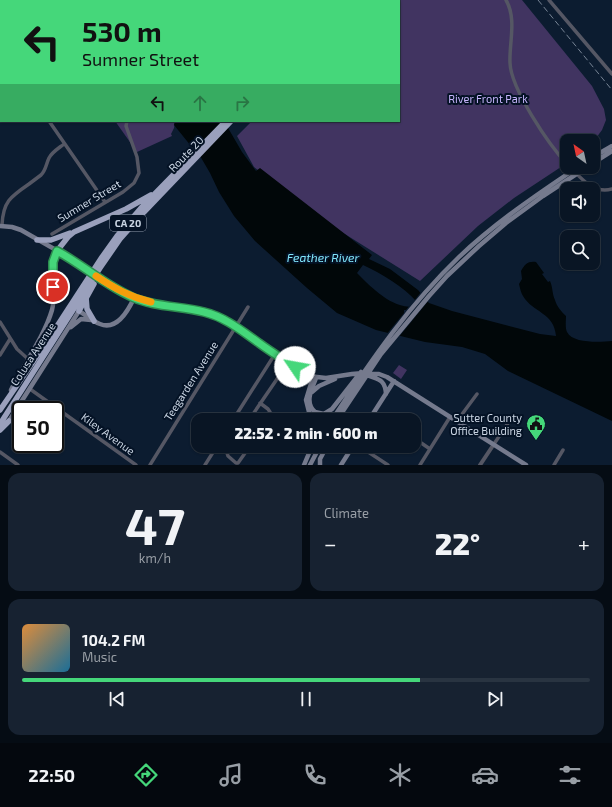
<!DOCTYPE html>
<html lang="en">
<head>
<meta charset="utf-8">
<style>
  body { margin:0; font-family:"Exo 2",sans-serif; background:#172231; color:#f1f3f6; height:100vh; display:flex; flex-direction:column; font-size:15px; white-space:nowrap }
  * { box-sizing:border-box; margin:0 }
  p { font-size:13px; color:#999fa6 }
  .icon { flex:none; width:22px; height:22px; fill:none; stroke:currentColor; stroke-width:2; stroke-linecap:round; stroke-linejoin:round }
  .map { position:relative; height:465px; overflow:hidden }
  .panel { display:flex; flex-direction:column; gap:8px; padding:8px; background:#050c14; flex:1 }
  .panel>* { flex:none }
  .top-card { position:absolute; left:0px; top:0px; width:400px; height:122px; box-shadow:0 1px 3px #0004,0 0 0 1px #293441; background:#45d77a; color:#111; overflow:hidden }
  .needle { width:26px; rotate:327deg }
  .controls { position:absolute; left:560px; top:134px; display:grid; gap:8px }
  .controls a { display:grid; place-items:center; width:40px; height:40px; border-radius:8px; background:#091524; box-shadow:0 1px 3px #0004,0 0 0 1px #293441; font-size:20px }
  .speed { position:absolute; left:12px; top:401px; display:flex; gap:8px; font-size:20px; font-weight:700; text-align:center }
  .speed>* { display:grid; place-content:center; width:52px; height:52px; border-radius:50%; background:#091524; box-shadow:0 1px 3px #0004,0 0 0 1px #293441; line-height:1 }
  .speed .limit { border:2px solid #111; border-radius:6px; background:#fff; color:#111 }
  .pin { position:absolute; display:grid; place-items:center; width:34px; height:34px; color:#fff; margin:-17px; border:2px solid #fff; border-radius:50%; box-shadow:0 1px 4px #0007 }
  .me { position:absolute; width:44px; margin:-22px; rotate:303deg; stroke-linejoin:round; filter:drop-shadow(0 0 3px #0008) }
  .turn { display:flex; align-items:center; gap:14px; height:84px; padding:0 16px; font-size:18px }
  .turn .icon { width:52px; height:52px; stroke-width:2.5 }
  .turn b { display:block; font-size:28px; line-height:34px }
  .lanes { display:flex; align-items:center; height:38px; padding:0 16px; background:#0003; justify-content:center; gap:20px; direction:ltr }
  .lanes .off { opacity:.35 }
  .big { font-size:30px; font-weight:800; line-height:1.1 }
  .panel .widget { flex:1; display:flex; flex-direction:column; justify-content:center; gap:6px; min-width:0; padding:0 14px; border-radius:12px; background:#172231 }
  .panel .dial { align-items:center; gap:0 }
  .dial b { font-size:52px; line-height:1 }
  .song { display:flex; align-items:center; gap:12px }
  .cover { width:48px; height:48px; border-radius:6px; background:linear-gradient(135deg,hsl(30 70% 55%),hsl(200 70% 35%)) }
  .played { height:4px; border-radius:2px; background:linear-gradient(90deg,#45d77a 70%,#293441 70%) }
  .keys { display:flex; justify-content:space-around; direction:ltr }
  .heat { display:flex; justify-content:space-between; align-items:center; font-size:22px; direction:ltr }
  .panel .tiles { flex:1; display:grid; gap:8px; grid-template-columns:1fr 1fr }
  .widget:last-child { grid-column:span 2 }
  .trip { position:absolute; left:191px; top:413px; width:230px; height:40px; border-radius:12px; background:#091524; box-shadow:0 1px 3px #0004,0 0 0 1px #293441; font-weight:800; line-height:40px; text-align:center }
  .tab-bar { display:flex; height:64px; justify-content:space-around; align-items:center; background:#04080e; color:#999fa6 }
  .tab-bar .icon { width:28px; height:28px }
  .tab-bar .selected { color:#45d77a }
  .tab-bar b { font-size:18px; color:#f1f3f6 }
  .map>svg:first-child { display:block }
  .green { fill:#413461 }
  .water { fill:#010709; fill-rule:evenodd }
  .pier { fill:#0c1c30 }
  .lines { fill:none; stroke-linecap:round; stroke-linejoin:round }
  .minor { stroke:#555764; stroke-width:3.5 }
  .tertiary { stroke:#555764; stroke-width:4 }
  .secondary { stroke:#757a8d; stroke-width:4.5 }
  .trunk { stroke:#9aa0bc; stroke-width:5.5 }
  .rail { stroke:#778495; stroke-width:1; stroke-dasharray:6 3; stroke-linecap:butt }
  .route-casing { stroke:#2d8c4f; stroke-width:10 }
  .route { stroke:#45d77a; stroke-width:7 }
  .slow { stroke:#f59e0b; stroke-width:7 }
  .labels { text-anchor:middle; stroke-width:4; stroke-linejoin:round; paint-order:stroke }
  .shield { fill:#041225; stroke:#8f9aaa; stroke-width:1 }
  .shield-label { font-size:10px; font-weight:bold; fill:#cad5e3 }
  .park-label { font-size:11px; fill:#c7b5fc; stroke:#041225 }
  .street-label { font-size:11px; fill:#cad5e3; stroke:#041225 }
  .poi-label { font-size:11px; fill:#cad5e3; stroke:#041225; text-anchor:end }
  .water-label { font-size:12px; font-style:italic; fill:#81e6fc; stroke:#041225 }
</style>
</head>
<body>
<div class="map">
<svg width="612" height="465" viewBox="0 0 612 465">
  <rect width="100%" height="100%" fill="#0c1c30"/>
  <path class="green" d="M3 0H186V1H4Z
    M248 0H329L248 1Z
    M367 0H522L592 86 604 109 606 120 602 130 593 142V141H567V163L514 198 478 226 420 281 316 216 254 167 237 136 252 121H399V1H366Z
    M115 121H175L174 128 171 134 172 136 137 152Z
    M399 365 407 370 401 379 393 373Z"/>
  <path class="water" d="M175 121H224L242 152 256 171 260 168 372 255 369 259 390 269 418 290 429 303 452 311 540 334 556 336C554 312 533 313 523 296 521 293 520 288 519 284L522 279 521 271C525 264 528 261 536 262L544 273 542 274 548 282 550 281C553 288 552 294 555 300 557 307 561 311 566 316 566 320 565 328 567 332 573 344 601 342 612 341V421L508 371 485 354 462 347 425 342 376 330 337 313 307 288 255 241 234 216 219 192 210 173 196 149 191 146 174 125ZM363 265C382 274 403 286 417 302L415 307C391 308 373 289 357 273Z"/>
  <path class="pier" d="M421 292 429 300 398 338 386 335 404 313V310H406L410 305H414L415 303 414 301Z"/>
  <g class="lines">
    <path class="minor" d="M27 0 28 1
      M506 0C517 19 509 43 510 63 511 89 549 145 567 164
      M549 0 612 74
      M49 121 105 202
      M570 167C582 179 593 194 612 189
      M2 225C3 202 10 197 29 184 33 181 37 178 41 175 46 170 46 164 49 158 52 152 59 148 64 144
      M52 234 123 192 134 183 139 173 137 157 126 126 127 121
      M0 322 17 349 28 359
      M0 355 10 339
      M30 389 136 465
      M260 403 268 409 270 412 265 420
      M374 412 386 420
      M233 420 275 354
      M249 420 288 363
      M457 421 477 394
      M414 438 430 449
      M494 444 512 417
      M232 446 227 453 228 456 236 463H238L250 446
      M359 446 388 465
      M0 452 18 465
      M150 465 248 307
      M205 465 217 446
      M420 465 450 417
      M554 465 563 450"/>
    <path class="tertiary" d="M480 465 494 444"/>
    <path class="secondary" d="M593 157 612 146
      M593 163 612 151
      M0 226 12 227 21 230 70 258 113 288 134 298 155 303 204 312 219 317 236 326 275 354 308 376 326 378 352 374 364 373 379 374 387 377 526 465
      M71 327 81 319 91 320
      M365 374C376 380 385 377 386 394
      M316 378C312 389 304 402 315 412L324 414 332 409 361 372
      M11 390C24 364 44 337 52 310 57 290 50 271 57 251
      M312 392 319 386 335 379
      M311 420 306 400 313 377
      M334 420V417C371 360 410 304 459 257 495 223 536 195 578 167
      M337 420 381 354 429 296 447 276 479 246 506 223 543 196 587 167
      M369 420 394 381
      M9 421 79 311C86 315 92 321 100 324 117 331 128 311 134 298
      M304 465 312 446
      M310 465 320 446
      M320 465V459L327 446
      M341 465 353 446"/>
    <path class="trunk" d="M342 1 343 0
      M348 1V0
      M37 240H51L70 233
      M57 251 68 237 74 232 126 209 151 195
      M86 297 87 309 94 321
      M79 311 94 284
      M0 410 48 340 102 257 117 236 141 208 226 121
      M0 424 100 268 120 239 144 212 231 121
      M0 430 9 421"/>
    <path class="rail" d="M538 0 612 90"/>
  </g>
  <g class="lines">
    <g class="route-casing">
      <path id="route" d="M53 287V262L57 251C83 265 105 285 132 297 154 307 181 306 204 312 225 317 242 331 259 343 271 352 283 359 295 367"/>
    </g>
    <use href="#route" class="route"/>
    <path class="slow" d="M96 276C114 288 130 297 151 302"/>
  </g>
  <defs>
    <g id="civic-pin" transform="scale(1)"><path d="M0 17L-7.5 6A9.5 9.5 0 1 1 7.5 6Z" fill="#45d77a" stroke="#041225"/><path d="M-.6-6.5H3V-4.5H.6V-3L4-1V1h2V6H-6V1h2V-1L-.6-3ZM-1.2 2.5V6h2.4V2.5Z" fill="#111"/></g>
  </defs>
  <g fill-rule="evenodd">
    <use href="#civic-pin" x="536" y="424"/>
  </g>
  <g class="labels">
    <rect class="shield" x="110" y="215" width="36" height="16" rx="3"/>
    <g class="shield-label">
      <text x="128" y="227">CA 20</text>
    </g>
    <g class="park-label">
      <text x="488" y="103">River Front Park</text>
    </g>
    <g class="street-label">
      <text transform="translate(186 154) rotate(-46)" y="4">Route 20</text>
      <text transform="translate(89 201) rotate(-31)" y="4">Sumner Street</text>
      <text transform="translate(33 354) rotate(-57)" y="4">Colusa Avenue</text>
      <text transform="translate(191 381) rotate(-58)" y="4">Teegarden Avenue</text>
      <text transform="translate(108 434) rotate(36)" y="4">Kiley Avenue</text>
    </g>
    <g class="poi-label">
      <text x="522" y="422">Sutter County<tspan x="522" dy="13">Office Building</tspan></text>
    </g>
    <g class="water-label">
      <text x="323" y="262">Feather River</text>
    </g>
  </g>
</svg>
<div class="controls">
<a><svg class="needle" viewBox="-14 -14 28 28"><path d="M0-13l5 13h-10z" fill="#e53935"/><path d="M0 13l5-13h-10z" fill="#999fa6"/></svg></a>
<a><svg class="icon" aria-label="sound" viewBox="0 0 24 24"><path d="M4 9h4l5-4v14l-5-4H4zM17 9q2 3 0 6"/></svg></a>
<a><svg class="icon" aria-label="search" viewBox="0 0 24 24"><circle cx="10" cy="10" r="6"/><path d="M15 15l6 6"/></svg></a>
</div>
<div class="speed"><div class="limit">50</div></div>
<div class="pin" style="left:53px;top:287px;background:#d93025"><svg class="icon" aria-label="arrive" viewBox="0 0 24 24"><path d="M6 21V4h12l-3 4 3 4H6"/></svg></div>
<svg class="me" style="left:295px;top:367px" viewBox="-20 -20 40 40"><circle r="19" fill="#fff"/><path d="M0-13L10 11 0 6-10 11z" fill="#45d77a"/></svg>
<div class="trip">22:52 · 2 min · 600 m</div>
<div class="top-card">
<div class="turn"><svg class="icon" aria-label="left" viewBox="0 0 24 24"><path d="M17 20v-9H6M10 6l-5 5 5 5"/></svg><div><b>530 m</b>Sumner Street</div></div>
<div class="lanes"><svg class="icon" aria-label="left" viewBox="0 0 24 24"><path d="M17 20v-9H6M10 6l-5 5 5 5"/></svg><svg class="icon off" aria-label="ahead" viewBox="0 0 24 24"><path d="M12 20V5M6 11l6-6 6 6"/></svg><svg class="icon off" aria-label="right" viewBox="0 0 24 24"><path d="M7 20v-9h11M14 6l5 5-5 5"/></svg></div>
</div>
</div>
<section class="panel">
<div class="tiles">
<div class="widget dial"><b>47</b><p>km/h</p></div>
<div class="widget"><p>Climate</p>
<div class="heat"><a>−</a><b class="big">22°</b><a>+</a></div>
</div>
<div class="widget">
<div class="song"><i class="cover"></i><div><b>104.2 FM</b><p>Music</p></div></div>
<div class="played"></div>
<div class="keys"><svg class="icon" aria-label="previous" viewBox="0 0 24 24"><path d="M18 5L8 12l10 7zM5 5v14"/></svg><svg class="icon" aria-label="pause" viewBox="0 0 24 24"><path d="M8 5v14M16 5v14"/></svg><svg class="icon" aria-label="next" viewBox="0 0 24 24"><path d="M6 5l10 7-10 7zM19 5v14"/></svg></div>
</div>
</div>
</section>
<nav class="tab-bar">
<b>22:50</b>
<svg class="icon selected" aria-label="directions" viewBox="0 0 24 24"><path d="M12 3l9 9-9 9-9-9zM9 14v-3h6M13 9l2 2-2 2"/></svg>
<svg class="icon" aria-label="music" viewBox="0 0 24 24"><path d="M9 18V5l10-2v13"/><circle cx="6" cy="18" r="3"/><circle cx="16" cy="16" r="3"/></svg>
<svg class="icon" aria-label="phone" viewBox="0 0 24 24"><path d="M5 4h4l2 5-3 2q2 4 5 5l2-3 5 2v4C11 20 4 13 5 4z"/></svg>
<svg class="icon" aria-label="climate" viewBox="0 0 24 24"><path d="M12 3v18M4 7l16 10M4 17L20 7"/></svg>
<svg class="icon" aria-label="car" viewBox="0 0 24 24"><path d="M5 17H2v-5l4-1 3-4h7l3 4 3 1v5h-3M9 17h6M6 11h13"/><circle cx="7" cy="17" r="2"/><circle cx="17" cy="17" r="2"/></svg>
<svg class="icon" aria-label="filters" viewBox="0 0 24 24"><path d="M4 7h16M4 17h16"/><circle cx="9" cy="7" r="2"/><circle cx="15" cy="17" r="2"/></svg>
</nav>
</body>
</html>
